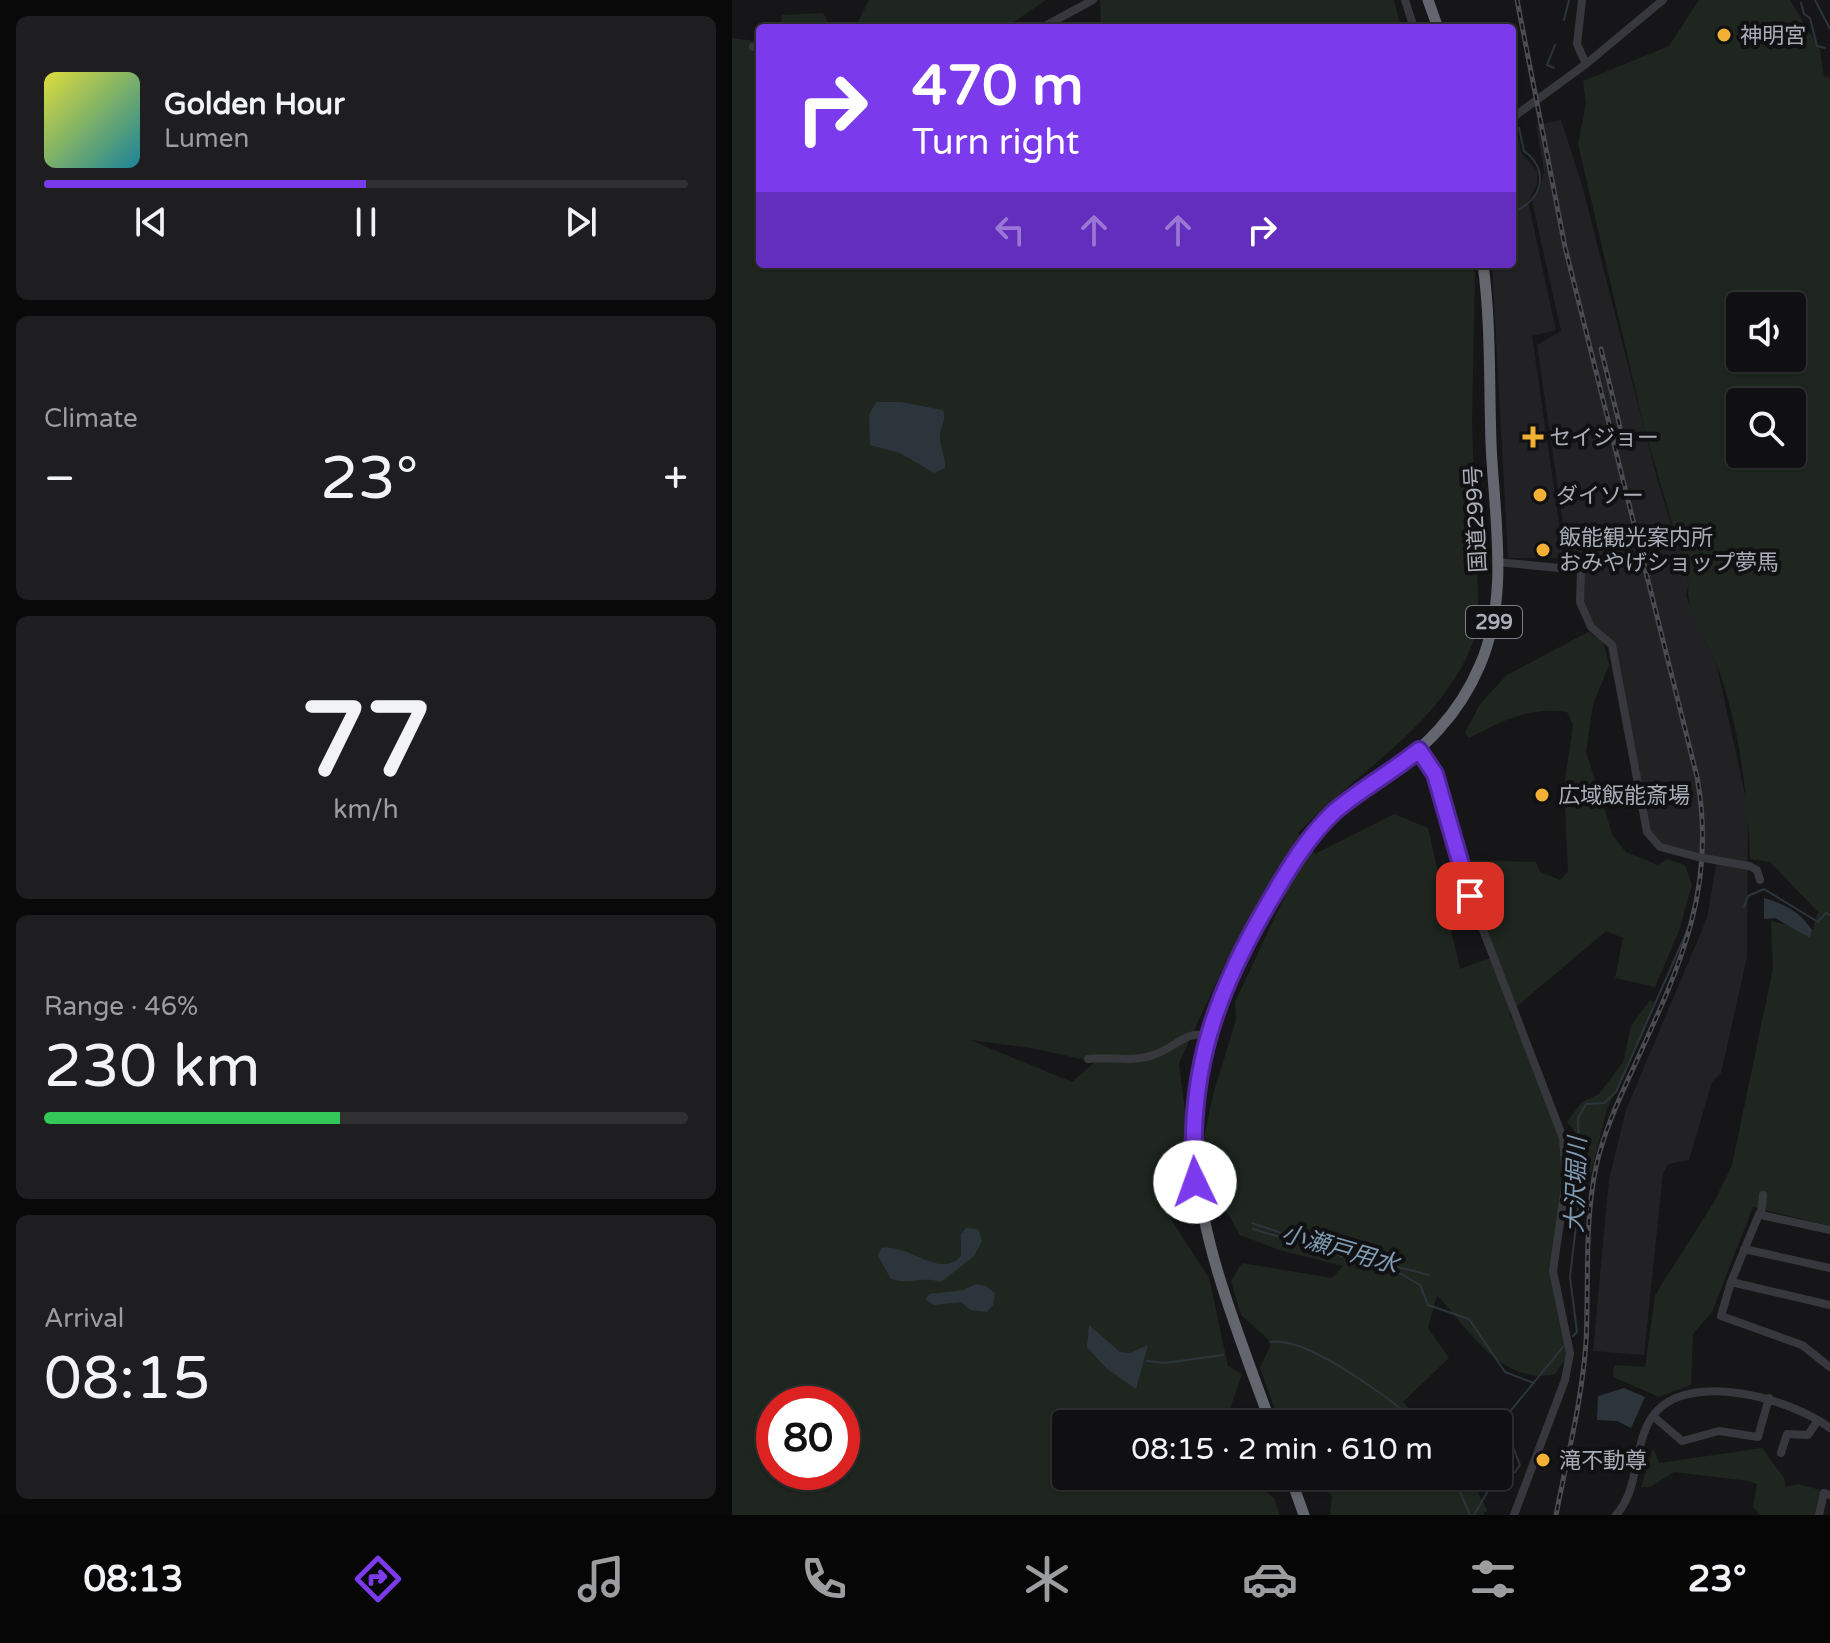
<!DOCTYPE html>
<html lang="en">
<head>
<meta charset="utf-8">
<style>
  body { margin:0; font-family:"Varela Round","Noto Sans JP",sans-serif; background:#1e1e20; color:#f1f3f6; height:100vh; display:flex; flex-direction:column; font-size:30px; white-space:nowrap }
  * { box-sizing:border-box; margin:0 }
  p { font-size:26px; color:#9c9d9f }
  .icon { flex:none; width:44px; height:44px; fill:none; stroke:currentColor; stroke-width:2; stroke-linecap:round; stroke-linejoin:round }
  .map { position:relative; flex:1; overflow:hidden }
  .sheet { display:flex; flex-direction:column; gap:16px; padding:16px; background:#09090a; width:732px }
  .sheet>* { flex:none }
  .guide { position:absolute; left:24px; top:24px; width:760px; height:244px; border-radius:8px; box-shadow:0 2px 6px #0004,0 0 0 2px #303032; background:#7c3aed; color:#fff; overflow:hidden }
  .buttons { position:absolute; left:994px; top:292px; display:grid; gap:16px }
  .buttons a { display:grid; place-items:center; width:80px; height:80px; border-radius:8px; background:#101012; box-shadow:0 2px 6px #0004,0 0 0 2px #303032; font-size:40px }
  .speed { position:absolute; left:24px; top:1386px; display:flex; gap:16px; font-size:40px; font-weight:700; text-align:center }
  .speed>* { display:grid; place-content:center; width:104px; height:104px; border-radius:50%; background:#101012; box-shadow:0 2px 6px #0004,0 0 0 2px #303032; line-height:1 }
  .speed .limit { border:12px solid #d22; background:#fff; color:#111 }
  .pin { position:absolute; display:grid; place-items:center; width:68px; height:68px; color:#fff; margin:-34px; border-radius:16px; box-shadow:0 4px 12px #0006 }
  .me { position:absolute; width:88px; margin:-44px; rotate:357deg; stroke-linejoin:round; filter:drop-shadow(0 0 6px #0008) }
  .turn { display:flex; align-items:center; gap:28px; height:168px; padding:0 24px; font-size:36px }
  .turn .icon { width:104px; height:104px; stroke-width:2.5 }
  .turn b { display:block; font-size:56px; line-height:68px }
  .lanes { display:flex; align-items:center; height:76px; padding:0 24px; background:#0003; justify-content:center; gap:40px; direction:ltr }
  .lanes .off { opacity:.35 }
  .big { font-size:60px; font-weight:600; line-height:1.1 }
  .sheet .widget { flex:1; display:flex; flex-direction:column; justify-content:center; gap:12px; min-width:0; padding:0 28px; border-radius:12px; background:#1e1e20 }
  .sheet .dial { align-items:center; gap:0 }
  .dial b { font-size:104px; line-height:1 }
  .song { display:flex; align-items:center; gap:24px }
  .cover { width:96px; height:96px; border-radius:12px; background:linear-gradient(135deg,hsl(60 70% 55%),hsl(190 70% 35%)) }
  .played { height:8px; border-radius:4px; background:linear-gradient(90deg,#7c3aed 50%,#303032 50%) }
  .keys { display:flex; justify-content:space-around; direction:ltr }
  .heat { display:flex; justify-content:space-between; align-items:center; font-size:44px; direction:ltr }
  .charge { height:12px; border-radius:6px; background:linear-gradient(90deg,#34c759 46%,#303032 0) }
  .trip { position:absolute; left:320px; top:1410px; width:460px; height:80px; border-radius:8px; background:#101012; box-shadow:0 2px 6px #0004,0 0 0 2px #303032; font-weight:600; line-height:80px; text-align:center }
  .tab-bar { display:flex; height:128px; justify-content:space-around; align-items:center; background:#060607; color:#9c9d9f }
  .tab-bar .icon { width:56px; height:56px }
  .tab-bar .selected { color:#7c3aed }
  .tab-bar b { font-size:36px; color:#f1f3f6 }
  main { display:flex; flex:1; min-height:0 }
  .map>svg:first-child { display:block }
  .built { fill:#222225 }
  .green { fill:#1e261f; fill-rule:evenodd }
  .water { fill:#2c353c }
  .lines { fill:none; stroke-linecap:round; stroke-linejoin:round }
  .stream { stroke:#2c353c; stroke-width:2 }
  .minor { stroke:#37383d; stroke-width:8 }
  .highway { stroke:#63666e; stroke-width:11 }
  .rail-casing { stroke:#4a4c52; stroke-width:5 }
  .rail { stroke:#111113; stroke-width:2; stroke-dasharray:6; stroke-linecap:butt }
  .minor-bridge { stroke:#37383d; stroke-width:8 }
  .route-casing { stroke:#51269a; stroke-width:20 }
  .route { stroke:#7c3aed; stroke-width:14 }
  .poi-dot { fill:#f2b134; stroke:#111113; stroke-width:3 }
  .labels { text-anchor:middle; stroke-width:8; stroke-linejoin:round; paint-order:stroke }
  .shield { fill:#111113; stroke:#7b7e86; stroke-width:2 }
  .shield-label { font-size:20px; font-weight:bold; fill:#a8adb8 }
  .poi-label { font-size:22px; fill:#a8adb8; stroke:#111113; text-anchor:start }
  .street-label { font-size:22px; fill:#a8adb8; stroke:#111113 }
  .water-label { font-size:24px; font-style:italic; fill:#7f9bb3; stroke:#111113 }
</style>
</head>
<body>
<main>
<section class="sheet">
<div class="widget">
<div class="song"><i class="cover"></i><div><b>Golden Hour</b><p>Lumen</p></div></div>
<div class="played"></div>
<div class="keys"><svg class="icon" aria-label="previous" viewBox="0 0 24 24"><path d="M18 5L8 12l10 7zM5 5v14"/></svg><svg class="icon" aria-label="pause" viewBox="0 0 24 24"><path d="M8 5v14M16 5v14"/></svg><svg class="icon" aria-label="next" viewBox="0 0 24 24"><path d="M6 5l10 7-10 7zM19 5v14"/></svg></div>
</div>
<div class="widget"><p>Climate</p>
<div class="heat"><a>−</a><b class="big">23°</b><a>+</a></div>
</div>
<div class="widget dial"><b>77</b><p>km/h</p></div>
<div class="widget"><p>Range · 46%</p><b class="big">230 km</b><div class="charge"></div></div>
<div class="widget"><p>Arrival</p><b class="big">08:15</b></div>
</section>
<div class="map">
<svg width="1098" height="1515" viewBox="0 0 1098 1515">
  <rect width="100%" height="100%" fill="#161618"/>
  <path class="built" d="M829 120 850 185 925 478 957 582 954 596 985 666 1016 808 1015 957 989 1073 980 1082 957 1160 936 1164 931 1173 912 1355 861 1351 877 1179 894 1110 975 918 985 860 948 854 919 840 880 646 864 632 847 594 851 554 835 552 805 345 829 331 800 201 809 186 812 170 804 125Z
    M784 129 790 154 806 172 805 185 796 202 824 330 800 336 832 558H776L760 264H780V132Z"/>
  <path class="green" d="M137 0H314L273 28H48L50 15 91 13 98 26 126 22Z
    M368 0H662L669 28H369Z
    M967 0H1058L1088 50 1092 76 1098 78V1226L1021 1207 980 1312 961 1334 959 1385 927 1397 881 1377 882 1365 913 1367 923 1295 982 1202 1000 1165 1041 968 1039 921 1060 926 1078 938 1086 912 1038 862 1018 859C1016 794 1006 711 979 652 969 630 952 605 957 582L912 427 846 144 854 104 851 81 937 46ZM1008 306H1060V358H1008ZM1008 402H1060V454H1008Z
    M0 38 28 42V264H739L743 273 740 422 747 625C719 721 631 765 566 833L583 854 662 814 696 828 728 969 764 956 732 860 804 862 808 872 828 880 836 872 832 787 841 725 835 712C798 706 770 721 737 738L733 733 748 704 775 675 856 632 871 641 877 665 861 705 854 752 881 836 894 852 926 865 935 859 953 865 960 885 947 931 923 987 883 978 891 938 874 931 777 1013 798 1048 831 1138 833 1160 821 1271 838 1353 822 1375C767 1383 738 1331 705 1295L696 1328 717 1358 671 1402 691 1424H548L528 1368 538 1346 536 1339 509 1315 499 1281 510 1263 600 1278 611 1266 547 1250 508 1235 471 1170V1142L482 1091 504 1020 503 1002 557 887 542 881 496 957 447 1063 455 1129 451 1154 430 1178 435 1213 477 1278 496 1366 510 1374 495 1418 497 1424H334V1476H516L542 1498 548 1515H0ZM238 1040 299 1048 363 1062 340 1082ZM42 1404H110V1472H42Z
    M918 1000 922 1002 912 1032 875 1109 855 1189 840 1181 852 1143 835 1122 850 1102 867 1094 891 1062 899 1026Z
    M921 1448 927 1463 1030 1448 1052 1478 1054 1487 1066 1484 1089 1490 1083 1515H1029L1021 1507 1025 1484 1017 1481 942 1472 918 1487H909Z
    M581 1476H738L755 1510 751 1515H598L600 1496Z"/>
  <path class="water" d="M144 402H169L211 410C215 419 209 425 208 435 207 446 214 456 213 468L202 473 168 453 138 445 137 415Z
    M1032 898C1053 904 1068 912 1080 930L1078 938 1043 918 1032 919Z
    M234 1228 246 1229 250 1241 242 1256 209 1282C191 1276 176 1285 159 1279L146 1256 149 1248C177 1243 208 1280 229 1256V1234Z
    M244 1284 254 1286 263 1293 261 1305 255 1312 238 1310 229 1302 202 1305 194 1300 197 1294 231 1290Z
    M357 1325 388 1352 398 1353 416 1345 404 1389 374 1368 355 1347Z
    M892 1388 913 1397 899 1428 885 1421 865 1420 866 1396Z"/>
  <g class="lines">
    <path class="stream" d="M1083 0 1098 29
      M1069 3 1072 14 1078 18 1085 46 1093 48
      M832 20 837 0
      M822 68 815 65 823 45
      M780 212C810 202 819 170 792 151L787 128
      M1012 907 1016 896 1032 889 1086 922 1094 913 1098 915
      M520 1223 604 1251 697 1275
      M521 1229 669 1274 688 1285 696 1305 737 1319 773 1372 802 1383
      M841 1336 845 1332 838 1277 848 1191 846 1118 854 1104 872 1103 884 1092 956 929
      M539 1342C575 1336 660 1400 687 1424
      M415 1361 433 1363 491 1355
      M766 1475 783 1472 788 1465 771 1420 831 1347
      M721 1476 738 1515
      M742 1515 764 1477"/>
    <path class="minor" d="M673 0 682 28
      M850 0 845 44 854 64
      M309 28 361 0
      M21 47H28
      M780 118 854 64 931 0
      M764 562 849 570 848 602 859 627 880 645 915 832 928 847 966 857
      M687 750 703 774 738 896 831 1138 834 1180 821 1271 838 1353 833 1380 782 1515
      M1017 866 1025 870 1028 880
      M356 1059C378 1056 400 1063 421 1055 442 1049 452 1031 474 1035
      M1031 1195 1029 1215 1027 1214 999 1282 989 1316 1070 1345 1098 1367
      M1029 1215 1098 1230
      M1012 1249 1098 1268
      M999 1282 1098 1305
      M921 1416 950 1441 987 1431 1026 1437 1037 1398
      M1049 1453 1055 1434 1076 1435 1086 1420
      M884 1515C909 1487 900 1447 920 1417 954 1368 1060 1399 1098 1428
      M1087 1515 1092 1493 1098 1495"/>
    <path class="highway" d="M696 0 706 28
      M539 1424C472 1240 417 1120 519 934 540 895 562 854 593 822 610 804 630 793 649 779 692 749 727 715 748 665 778 596 762 516 759 443 757 384 759 323 751 264
      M558 1476 572 1515"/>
    <g class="rail-casing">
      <path id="rail" d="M785 0 833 247 965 777C985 886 949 964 905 1060 889 1095 872 1130 864 1167 852 1224 857 1285 854 1342 850 1401 835 1458 824 1515
        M869 349 888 427"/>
    </g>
    <use href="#rail" class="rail"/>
    <path class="minor-bridge" d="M966 857 1017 866"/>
  </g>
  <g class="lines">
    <g class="route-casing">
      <path id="route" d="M463 1182C455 1073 483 993 539 899 557 868 576 836 603 811 629 789 660 772 687 750L703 774 738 896"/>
    </g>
    <use href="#route" class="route"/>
  </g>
  <g class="poi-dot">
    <circle cx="992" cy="35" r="8"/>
    <path d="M797 425h8v8h8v8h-8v8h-8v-8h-8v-8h8z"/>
    <circle cx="808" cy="495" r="8"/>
    <circle cx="811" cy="550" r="8"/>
    <circle cx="810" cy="795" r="8"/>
    <circle cx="811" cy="1460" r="8"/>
  </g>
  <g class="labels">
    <rect class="shield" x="734" y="606" width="56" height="32" rx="6"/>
    <g class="shield-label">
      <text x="762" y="629">299</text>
    </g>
    <g class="poi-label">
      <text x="1008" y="43">神明宮</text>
      <text x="817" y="445">セイジョー</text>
      <text x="824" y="503">ダイソー</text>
      <text x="827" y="545">飯能観光案内所<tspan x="827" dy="25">おみやげショップ夢馬</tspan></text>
      <text x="826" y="803">広域飯能斎場</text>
      <text x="827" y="1468">滝不動尊</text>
    </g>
    <g class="street-label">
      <text transform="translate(743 519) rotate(-93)" y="8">国道299号</text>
    </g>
    <g class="water-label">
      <text transform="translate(844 1185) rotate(-88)" y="8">大沢堀川</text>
      <text transform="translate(608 1249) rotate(16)" y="8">小瀬戸用水</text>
    </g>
  </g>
</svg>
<div class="buttons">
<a><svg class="icon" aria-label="sound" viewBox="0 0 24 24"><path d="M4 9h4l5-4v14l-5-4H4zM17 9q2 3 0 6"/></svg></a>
<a><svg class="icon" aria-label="search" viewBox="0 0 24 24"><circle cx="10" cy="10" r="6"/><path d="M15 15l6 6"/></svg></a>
</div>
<div class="speed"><div class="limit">80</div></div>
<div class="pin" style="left:738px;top:896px;background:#d93025"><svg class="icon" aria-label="arrive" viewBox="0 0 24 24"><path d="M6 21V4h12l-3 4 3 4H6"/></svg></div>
<svg class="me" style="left:463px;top:1182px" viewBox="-20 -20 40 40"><circle r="19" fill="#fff"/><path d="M0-13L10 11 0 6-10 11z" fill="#7c3aed"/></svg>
<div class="trip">08:15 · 2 min · 610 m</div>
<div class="guide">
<div class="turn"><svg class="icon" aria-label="right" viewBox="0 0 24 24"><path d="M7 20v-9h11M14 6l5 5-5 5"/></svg><div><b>470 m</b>Turn right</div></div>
<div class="lanes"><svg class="icon off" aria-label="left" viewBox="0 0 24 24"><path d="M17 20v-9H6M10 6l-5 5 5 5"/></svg><svg class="icon off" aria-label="ahead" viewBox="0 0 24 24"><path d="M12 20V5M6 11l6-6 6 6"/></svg><svg class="icon off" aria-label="ahead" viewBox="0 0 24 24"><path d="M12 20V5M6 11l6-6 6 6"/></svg><svg class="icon" aria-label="right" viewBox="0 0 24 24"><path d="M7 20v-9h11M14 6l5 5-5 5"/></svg></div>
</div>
</div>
</main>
<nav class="tab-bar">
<b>08:13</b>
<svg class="icon selected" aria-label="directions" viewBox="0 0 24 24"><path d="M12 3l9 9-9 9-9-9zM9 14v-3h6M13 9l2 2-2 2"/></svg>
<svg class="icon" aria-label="music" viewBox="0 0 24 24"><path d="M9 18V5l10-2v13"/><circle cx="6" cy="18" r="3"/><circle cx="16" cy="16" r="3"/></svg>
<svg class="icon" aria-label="phone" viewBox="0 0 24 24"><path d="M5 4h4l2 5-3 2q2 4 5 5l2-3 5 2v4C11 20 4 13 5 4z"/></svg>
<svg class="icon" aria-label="climate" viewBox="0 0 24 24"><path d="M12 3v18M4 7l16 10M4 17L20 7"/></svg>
<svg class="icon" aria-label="car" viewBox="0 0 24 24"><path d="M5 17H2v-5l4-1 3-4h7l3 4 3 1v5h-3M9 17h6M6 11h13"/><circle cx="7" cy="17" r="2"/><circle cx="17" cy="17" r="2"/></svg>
<svg class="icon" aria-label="filters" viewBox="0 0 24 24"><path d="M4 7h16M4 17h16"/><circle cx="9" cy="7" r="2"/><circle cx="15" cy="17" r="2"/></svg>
<b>23°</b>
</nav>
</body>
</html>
